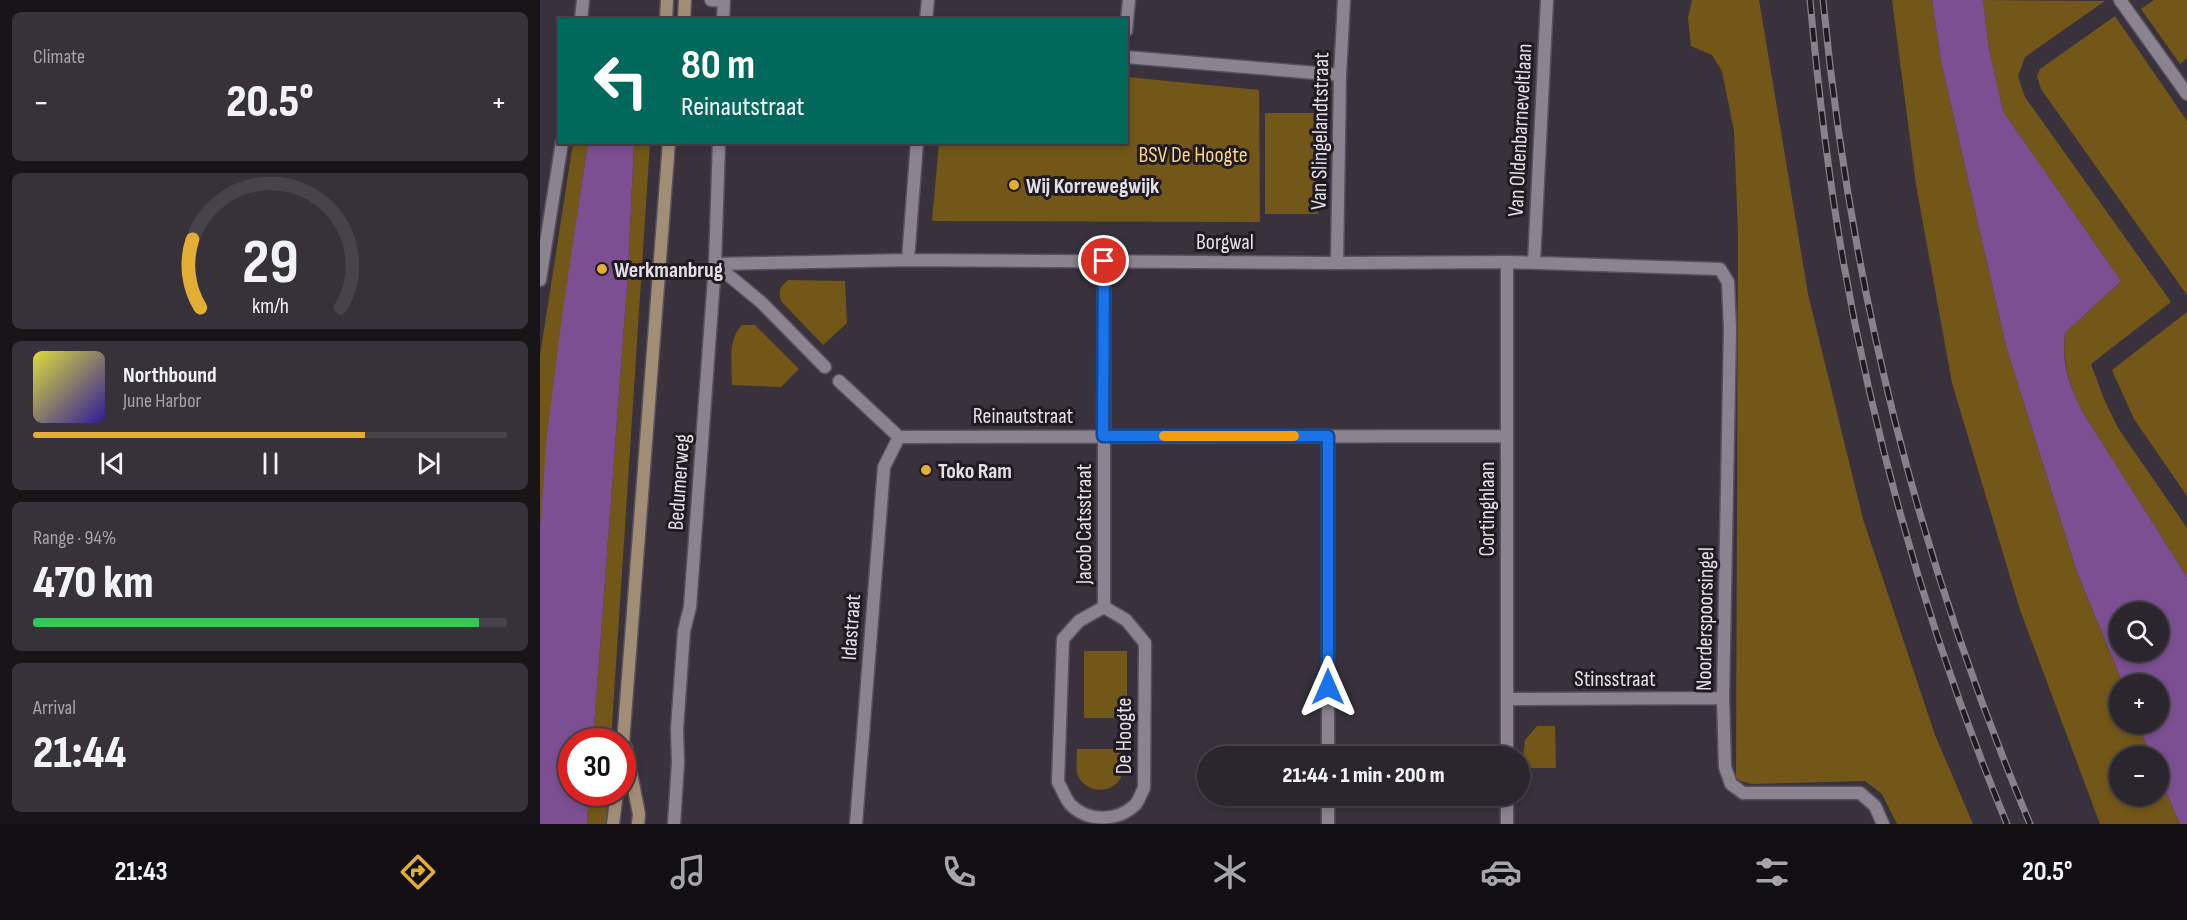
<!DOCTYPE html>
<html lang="en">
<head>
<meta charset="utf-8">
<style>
  body { margin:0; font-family:"Sofia Sans Condensed",sans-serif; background:#37323a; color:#f1f3f6; height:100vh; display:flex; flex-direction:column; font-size:22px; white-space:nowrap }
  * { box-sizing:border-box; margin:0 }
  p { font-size:20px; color:#a6a5aa }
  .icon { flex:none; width:33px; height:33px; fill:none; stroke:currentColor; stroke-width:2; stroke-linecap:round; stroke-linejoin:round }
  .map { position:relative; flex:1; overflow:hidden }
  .details { display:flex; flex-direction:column; gap:12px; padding:12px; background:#181519; width:540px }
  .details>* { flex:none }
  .hud { position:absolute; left:18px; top:18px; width:570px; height:126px; border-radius:0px; box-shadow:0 3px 9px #0003,0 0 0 2px #47434a; background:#00695c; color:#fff; overflow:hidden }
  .fabs { position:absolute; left:1569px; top:602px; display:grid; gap:12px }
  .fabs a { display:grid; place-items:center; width:60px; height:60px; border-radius:50%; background:#2b262e; box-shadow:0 3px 9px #0003,0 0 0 2px #47434a; font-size:30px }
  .speed { position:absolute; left:18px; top:728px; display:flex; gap:12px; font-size:30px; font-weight:700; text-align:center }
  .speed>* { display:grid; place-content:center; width:78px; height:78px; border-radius:50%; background:#2b262e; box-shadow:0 3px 9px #0003,0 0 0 2px #47434a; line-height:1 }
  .speed .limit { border:9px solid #d22; background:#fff; color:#111 }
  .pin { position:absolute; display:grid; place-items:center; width:51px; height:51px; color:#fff; margin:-26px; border:3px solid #fff; border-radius:50%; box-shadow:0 2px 6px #0007 }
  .me { position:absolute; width:66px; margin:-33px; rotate:0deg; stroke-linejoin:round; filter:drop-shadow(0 0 4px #0008) }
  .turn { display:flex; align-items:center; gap:21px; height:126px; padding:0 24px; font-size:27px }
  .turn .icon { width:78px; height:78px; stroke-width:2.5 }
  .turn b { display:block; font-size:42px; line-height:51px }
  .big { font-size:45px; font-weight:800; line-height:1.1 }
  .details .tile { flex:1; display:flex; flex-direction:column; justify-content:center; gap:9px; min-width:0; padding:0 21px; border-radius:9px; background:#37323a }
  .details .dial { align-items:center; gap:0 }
  .dial svg { height:156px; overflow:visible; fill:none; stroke:#47434a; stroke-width:7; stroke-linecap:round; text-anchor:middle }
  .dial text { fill:#f1f3f6; stroke:none }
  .song { display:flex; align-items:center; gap:18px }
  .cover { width:72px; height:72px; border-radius:9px; background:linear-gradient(135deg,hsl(60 70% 55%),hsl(250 70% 35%)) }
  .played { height:6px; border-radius:3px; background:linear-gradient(90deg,#e3ae34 70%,#47434a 70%) }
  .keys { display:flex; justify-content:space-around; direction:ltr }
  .heat { display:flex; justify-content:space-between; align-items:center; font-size:33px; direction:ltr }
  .charge { height:9px; border-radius:4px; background:linear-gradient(90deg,#34c759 94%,#47434a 0) }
  .trip { position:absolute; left:657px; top:746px; width:333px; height:60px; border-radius:30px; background:#2b262e; box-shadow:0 3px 9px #0003,0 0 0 2px #47434a; font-weight:800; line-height:60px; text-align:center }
  .dock { display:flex; height:96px; justify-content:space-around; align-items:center; background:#110f12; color:#a6a5aa }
  .dock .icon { width:42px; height:42px }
  .dock .current { color:#e3ae34 }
  .dock b { font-size:27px; color:#f1f3f6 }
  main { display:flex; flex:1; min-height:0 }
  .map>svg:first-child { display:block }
  .green { fill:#725718 }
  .water { fill:#7b4f92; fill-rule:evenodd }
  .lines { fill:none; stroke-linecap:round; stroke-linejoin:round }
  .minor-casing { stroke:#57515b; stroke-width:15 }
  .secondary-casing { stroke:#57515b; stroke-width:15 }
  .minor { stroke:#8b8390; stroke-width:12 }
  .secondary { stroke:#a28e76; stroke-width:12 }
  .rail-casing { stroke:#88818b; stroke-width:7 }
  .rail { stroke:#1f1b20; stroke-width:4.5; stroke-dasharray:14; stroke-linecap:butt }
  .route-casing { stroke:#114b97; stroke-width:15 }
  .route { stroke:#1a73e8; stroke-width:10 }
  .slow { stroke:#f59e0b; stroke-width:10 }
  .poi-dot { fill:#e3ae34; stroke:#1f1b20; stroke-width:2 }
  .labels { text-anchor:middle; stroke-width:6; stroke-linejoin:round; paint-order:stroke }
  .street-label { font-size:22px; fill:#e5e0e8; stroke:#1f1b20 }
  .park-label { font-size:22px; fill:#fdd37e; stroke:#1f1b20 }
  .poi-label { font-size:22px; font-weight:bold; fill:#e5e0e8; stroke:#1f1b20; text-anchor:start }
</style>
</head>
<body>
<main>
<section class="details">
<div class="tile"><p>Climate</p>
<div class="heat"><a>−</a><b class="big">20.5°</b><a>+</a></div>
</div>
<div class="tile dial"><svg viewBox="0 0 100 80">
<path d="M14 69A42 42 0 1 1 86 69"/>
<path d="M14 69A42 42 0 0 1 10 34" stroke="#e3ae34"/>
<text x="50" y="56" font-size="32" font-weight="700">29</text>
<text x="50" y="72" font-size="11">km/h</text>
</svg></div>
<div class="tile">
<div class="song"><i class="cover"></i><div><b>Northbound</b><p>June Harbor</p></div></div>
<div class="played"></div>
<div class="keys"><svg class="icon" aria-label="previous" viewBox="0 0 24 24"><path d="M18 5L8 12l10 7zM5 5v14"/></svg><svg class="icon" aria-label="pause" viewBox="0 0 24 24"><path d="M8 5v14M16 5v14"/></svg><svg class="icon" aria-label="next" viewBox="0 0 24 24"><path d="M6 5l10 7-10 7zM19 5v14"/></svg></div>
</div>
<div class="tile"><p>Range · 94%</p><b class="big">470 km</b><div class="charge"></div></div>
<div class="tile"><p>Arrival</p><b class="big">21:44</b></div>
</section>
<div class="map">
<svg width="1647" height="824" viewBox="0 0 1647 824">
  <rect width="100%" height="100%" fill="#39323d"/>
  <path class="green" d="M1152 0H1219L1268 294 1323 519 1395 735 1433 824H1357L1342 794 1325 781 1212 784 1200 781 1196 777 1198 233 1194 131 1182 71 1172 55 1151 46 1148 18Z
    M1352 0H1392L1401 61 1466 346 1537 572 1583 684H1580V723H1598L1611 756H1580V795H1618L1619 776 1640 824H1560L1480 610 1412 383 1376 185Z
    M1443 0 1565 1 1485 57 1478 76 1485 97 1631 302 1551 364 1564 399 1578 428 1647 528V577L1542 411C1529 383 1522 364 1525 333L1581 281 1463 111 1449 49Z
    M1614 0H1647V58L1640 64 1601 9Z
    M1575 16 1647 121V295L1501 89 1497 76 1500 69Z
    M587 77 719 90 720 222 392 221 399 143 586 142Z
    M725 113H778V214H725Z
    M33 143H48C29 271 10 398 0 527V356Z
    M94 143H110L71 741H53L88 272Z
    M248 280 305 281 307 323 283 345 241 301C238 290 240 287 248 280Z
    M1647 312V496L1594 419 1572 370Z
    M202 325H215L259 369 241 387 192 385C192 365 187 340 202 325Z
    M544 651H587V718H544Z
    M997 726H1015L1016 768H982L985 740Z
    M537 749H582C582 758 585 768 581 777 572 796 543 793 537 773 536 766 537 757 537 749Z
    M49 792H68L66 824H47Z"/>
  <path class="water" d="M1392 0H1443L1449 49 1463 111 1581 281 1525 333C1521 364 1529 383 1542 411L1647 577V824H1640L1619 776 1618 756H1611L1598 723H1618V684H1583L1537 572 1466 346 1401 61ZM1580 612H1618V651H1580Z
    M48 143H94L88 272 53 741H32V792H49L47 824H0V527L7 435 23 309Z"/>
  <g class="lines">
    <g class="minor-casing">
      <path id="minor" d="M171 0 184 1
        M1580 0 1647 94
        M41 20 43 0
        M183 20 184 0
        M386 20 388 0
        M586 31 589 0
        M586 57 800 75
        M368 260 377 142
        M967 262V756
        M994 262 1007 0
        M797 263 800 75 804 0
        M175 264 368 260 797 263 967 262 1180 269 1188 282 1190 329 1183 698 1185 767 1191 784 1203 793H1320L1335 806 1343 824
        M175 264 221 302 285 367
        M0 280 22 142
        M299 381 359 437
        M788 436V756
        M359 437 967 436
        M564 607 586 620 605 643 604 788C601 793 599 801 595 805 577 822 547 822 530 804 525 798 522 789 518 782L523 639 539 621Z
        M564 607V261
        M967 699 1183 698
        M788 795V824
        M967 795V824
        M134 824 138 763 137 729 144 631 150 607 175 264 179 142
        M316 824 344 467 359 437"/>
    </g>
    <g class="secondary-casing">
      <path id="secondary" d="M126 20 127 0
        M144 20 145 0
        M86 748 99 814 98 824
        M82 756 129 142
        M73 824 77 792"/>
    </g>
    <use href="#minor" class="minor"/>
    <use href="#secondary" class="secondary"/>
    <g class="rail-casing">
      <path id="rail" d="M1270 0C1278 87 1288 174 1303 260 1337 453 1392 643 1467 824
        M1283 0C1311 290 1377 555 1490 824"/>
    </g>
    <use href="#rail" class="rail"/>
  </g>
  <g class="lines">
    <g class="route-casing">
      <path id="route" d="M564 261 563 436H788V687"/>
    </g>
    <use href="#route" class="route"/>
    <path class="slow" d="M624 436H754"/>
  </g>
  <g class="poi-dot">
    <circle cx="474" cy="185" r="6"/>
    <circle cx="62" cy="269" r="6"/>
    <circle cx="386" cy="470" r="6"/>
  </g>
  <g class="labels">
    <g class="street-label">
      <text transform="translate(979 130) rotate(-87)" y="8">Van Oldenbarneveltlaan</text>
      <text transform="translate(779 131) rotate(-89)" y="8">Van Slingelandtstraat</text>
      <text x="685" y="249">Borgwal</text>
      <text x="483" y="423">Reinautstraat</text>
      <text transform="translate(138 482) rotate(-86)" y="8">Bedumerweg</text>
      <text transform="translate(946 509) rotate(-90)" y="8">Cortinghlaan</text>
      <text transform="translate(543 524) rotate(-90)" y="8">Jacob Catsstraat</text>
      <text transform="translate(1164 619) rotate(-89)" y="8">Noorderspoorsingel</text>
      <text transform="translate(310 627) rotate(-86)" y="8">Idastraat</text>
      <text x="1075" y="686">Stinsstraat</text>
      <text transform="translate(583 736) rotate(-90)" y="8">De Hoogte</text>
    </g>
    <g class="park-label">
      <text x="653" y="162">BSV De Hoogte</text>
    </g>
    <g class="poi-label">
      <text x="486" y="193">Wij Korrewegwijk</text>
      <text x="74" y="277">Werkmanbrug</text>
      <text x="398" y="478">Toko Ram</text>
    </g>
  </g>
</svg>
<div class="fabs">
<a><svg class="icon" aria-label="search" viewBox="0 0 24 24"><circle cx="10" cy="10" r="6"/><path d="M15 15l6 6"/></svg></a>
<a>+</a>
<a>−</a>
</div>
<div class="speed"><div class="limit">30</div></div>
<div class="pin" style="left:564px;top:261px;background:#d93025"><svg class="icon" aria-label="arrive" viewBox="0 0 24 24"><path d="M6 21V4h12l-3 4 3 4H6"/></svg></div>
<svg class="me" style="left:788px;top:687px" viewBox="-20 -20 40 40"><path d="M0-17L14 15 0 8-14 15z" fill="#1a73e8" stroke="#fff" stroke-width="4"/></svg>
<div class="trip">21:44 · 1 min · 200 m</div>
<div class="hud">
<div class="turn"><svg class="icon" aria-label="left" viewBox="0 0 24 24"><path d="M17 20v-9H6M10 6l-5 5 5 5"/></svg><div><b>80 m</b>Reinautstraat</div></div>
</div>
</div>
</main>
<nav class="dock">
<b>21:43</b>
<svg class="icon current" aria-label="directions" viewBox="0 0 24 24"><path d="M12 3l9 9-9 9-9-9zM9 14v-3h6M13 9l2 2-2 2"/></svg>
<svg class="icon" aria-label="music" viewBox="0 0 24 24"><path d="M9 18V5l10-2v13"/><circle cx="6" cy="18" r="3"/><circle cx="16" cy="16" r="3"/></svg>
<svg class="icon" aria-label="phone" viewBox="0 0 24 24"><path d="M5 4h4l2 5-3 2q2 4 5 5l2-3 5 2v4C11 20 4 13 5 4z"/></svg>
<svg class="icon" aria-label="climate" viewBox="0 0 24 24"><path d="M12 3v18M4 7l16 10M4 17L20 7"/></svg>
<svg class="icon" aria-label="car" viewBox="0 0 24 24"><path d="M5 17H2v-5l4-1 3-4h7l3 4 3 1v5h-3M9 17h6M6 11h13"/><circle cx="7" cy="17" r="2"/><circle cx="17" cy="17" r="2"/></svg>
<svg class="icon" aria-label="filters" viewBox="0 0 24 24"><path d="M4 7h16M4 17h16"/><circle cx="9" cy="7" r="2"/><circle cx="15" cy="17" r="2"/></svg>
<b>20.5°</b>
</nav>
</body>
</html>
